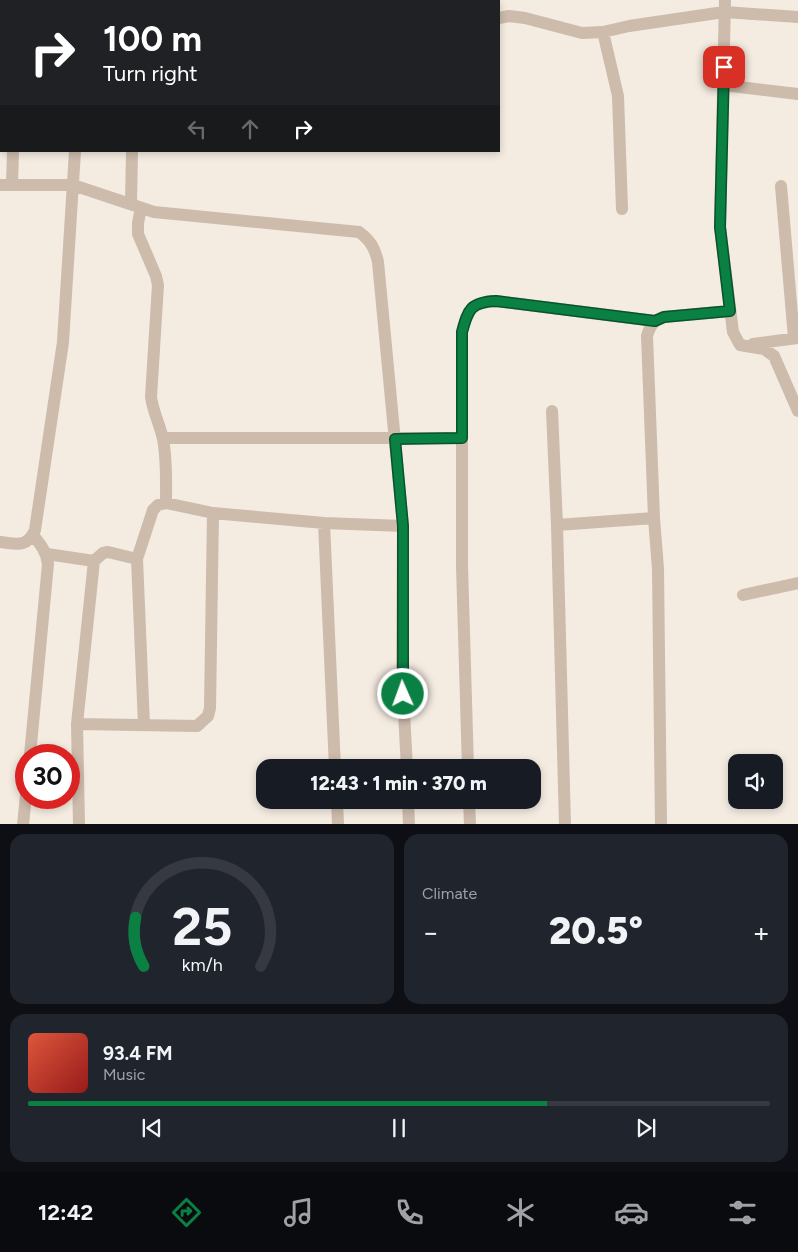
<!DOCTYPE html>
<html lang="en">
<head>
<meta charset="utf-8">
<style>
  body { margin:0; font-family:Figtree,sans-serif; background:#20242c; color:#f1f3f6; height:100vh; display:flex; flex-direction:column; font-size:19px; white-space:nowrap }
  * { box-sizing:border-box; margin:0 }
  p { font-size:16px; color:#9ea1a6 }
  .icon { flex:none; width:28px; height:28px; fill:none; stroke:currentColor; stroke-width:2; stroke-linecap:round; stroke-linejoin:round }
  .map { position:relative; height:824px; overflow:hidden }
  .sheet { display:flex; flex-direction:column; gap:10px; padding:10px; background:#0d0f14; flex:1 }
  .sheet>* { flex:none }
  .guide { position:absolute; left:0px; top:0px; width:500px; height:152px; box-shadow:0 2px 8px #0003; background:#202124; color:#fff; overflow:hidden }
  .controls { position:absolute; left:728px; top:754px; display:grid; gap:10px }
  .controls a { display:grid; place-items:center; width:55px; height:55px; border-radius:10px; background:#171b24; box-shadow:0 2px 8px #0003; font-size:25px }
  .speed { position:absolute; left:15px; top:744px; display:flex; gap:10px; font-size:25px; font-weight:700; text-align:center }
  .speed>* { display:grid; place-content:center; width:65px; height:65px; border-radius:50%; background:#171b24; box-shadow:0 2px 8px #0003; line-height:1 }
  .speed .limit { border:8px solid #d22; background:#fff; color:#111 }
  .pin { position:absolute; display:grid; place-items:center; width:42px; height:42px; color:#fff; margin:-21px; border-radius:10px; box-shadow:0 2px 8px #0006 }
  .me { position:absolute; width:55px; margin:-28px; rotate:358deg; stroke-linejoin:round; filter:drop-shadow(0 0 4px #0008) }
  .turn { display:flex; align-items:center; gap:18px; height:105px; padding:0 20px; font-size:22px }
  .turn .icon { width:65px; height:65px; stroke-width:2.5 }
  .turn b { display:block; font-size:35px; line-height:42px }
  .lanes { display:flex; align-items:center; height:48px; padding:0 20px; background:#0003; justify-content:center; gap:25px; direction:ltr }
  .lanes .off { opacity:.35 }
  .big { font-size:38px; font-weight:800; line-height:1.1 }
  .sheet .card { flex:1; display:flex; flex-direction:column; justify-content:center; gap:8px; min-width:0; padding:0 18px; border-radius:15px; background:#20242c }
  .sheet .dial { align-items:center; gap:0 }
  .dial svg { height:130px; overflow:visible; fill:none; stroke:#363941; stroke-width:7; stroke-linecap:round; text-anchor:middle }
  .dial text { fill:#f1f3f6; stroke:none }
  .song { display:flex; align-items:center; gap:15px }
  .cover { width:60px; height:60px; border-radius:8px; background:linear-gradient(135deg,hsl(10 70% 55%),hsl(0 70% 35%)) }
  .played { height:5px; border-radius:2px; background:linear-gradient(90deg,#0b8043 70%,#363941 70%) }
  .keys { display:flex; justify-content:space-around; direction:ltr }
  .heat { display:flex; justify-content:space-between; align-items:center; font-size:28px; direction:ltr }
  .sheet .tiles { flex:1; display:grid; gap:10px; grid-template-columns:1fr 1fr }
  .card:last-child { grid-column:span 2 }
  .trip { position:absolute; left:256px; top:759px; width:285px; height:50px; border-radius:15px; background:#171b24; box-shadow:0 2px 8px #0003; font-weight:800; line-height:50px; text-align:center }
  .tab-bar { display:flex; height:80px; justify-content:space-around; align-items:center; background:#090b0e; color:#9ea1a6 }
  .tab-bar .icon { width:35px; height:35px }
  .tab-bar .on { color:#0b8043 }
  .tab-bar b { font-size:22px; color:#f1f3f6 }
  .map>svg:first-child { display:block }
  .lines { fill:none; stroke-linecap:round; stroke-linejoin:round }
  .minor { stroke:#cdbbac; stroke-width:12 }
  .route-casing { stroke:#07532c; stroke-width:12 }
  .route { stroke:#0b8043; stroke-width:9 }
</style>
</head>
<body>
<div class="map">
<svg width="798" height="825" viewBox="0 0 798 825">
  <rect width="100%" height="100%" fill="#f4ebe1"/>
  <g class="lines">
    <path class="minor" d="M725 0 720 227 733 332 740 345 764 349 774 356 798 411
      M499 18 509 16 525 18 582 33 603 32 629 26 724 12 798 17
      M603 32 618 96 622 209
      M723 85 798 94
      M12 184 13 151
      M0 185H73L154 212 359 232C370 240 375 248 378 262L403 526
      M781 186 794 338
      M131 204 132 151
      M141 208 138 223V234L156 276 158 285 151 397C153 412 160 425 163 439 167 460 166 482 166 503
      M753 344 798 338
      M552 411 557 525
      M163 438H462
      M324 523 335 768
      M0 542C17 544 27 548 35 530L63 342 75 151
      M47 554 94 561
      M137 559 144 725
      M743 595 798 583
      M77 724 197 726 208 716 210 708 213 513
      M30 755 48 564C46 551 41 545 33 535
      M468 768 462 565V332C468 309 471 302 496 301L655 321
      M337 800 338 825
      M408 800 409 825
      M469 800 470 825
      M23 825 26 795
      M79 825 77 724 94 561 103 553 108 552 137 559 153 510 158 505 166 503 213 513 324 523 403 526 402 676 407 768
      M565 825 557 525 654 518
      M661 825 658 569 654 518 647 336C650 326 653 321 663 317L730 311"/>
  </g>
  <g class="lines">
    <g class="route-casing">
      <path id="route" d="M403 694V526L395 439 462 438V332C468 309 471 302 496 301L655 321 664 317 730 311 720 227 724 67"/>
    </g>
    <use href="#route" class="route"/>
  </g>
</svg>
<div class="controls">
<a><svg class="icon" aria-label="sound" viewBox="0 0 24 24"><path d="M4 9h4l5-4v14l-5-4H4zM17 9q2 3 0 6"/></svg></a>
</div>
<div class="speed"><div class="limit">30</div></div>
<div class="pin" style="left:724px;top:67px;background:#d93025"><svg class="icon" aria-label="arrive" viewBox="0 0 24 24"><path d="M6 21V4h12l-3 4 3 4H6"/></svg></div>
<svg class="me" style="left:403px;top:694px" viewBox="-20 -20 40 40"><circle r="17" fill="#0b8043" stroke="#fff" stroke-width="3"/><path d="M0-11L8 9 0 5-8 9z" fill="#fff"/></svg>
<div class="trip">12:43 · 1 min · 370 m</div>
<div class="guide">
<div class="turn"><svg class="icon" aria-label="right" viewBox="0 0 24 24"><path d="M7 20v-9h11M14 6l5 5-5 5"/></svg><div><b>100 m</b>Turn right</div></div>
<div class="lanes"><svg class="icon off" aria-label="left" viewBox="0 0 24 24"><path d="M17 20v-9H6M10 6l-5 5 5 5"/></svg><svg class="icon off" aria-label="ahead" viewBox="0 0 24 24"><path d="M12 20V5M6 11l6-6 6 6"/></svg><svg class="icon" aria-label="right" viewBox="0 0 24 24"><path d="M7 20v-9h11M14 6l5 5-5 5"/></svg></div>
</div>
</div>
<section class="sheet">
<div class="tiles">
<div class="card dial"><svg viewBox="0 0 100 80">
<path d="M14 69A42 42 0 1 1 86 69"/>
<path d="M14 69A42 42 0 0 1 9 39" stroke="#0b8043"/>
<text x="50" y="56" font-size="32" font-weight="700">25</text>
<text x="50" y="72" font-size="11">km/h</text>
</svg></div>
<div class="card"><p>Climate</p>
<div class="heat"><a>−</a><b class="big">20.5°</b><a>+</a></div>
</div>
<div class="card">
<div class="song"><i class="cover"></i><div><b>93.4 FM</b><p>Music</p></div></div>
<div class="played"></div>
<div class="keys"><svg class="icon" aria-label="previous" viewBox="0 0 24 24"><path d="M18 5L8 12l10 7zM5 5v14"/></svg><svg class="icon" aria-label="pause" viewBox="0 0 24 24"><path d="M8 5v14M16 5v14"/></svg><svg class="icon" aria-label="next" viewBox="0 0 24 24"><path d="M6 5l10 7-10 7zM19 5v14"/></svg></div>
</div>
</div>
</section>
<nav class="tab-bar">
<b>12:42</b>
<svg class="icon on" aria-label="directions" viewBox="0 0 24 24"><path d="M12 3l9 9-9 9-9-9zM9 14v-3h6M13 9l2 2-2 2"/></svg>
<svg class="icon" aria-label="music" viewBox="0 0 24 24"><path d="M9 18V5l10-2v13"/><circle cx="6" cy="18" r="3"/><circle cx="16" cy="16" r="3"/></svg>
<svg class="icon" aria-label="phone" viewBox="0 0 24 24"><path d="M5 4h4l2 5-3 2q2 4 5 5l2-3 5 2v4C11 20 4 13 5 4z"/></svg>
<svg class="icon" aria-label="climate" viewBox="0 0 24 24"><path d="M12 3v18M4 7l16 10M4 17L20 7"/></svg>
<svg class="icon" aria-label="car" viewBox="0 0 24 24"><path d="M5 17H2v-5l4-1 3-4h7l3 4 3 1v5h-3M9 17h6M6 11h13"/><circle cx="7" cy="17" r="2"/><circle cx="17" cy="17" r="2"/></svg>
<svg class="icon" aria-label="filters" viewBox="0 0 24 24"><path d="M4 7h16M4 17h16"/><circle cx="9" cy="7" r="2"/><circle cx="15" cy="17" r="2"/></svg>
</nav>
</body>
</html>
